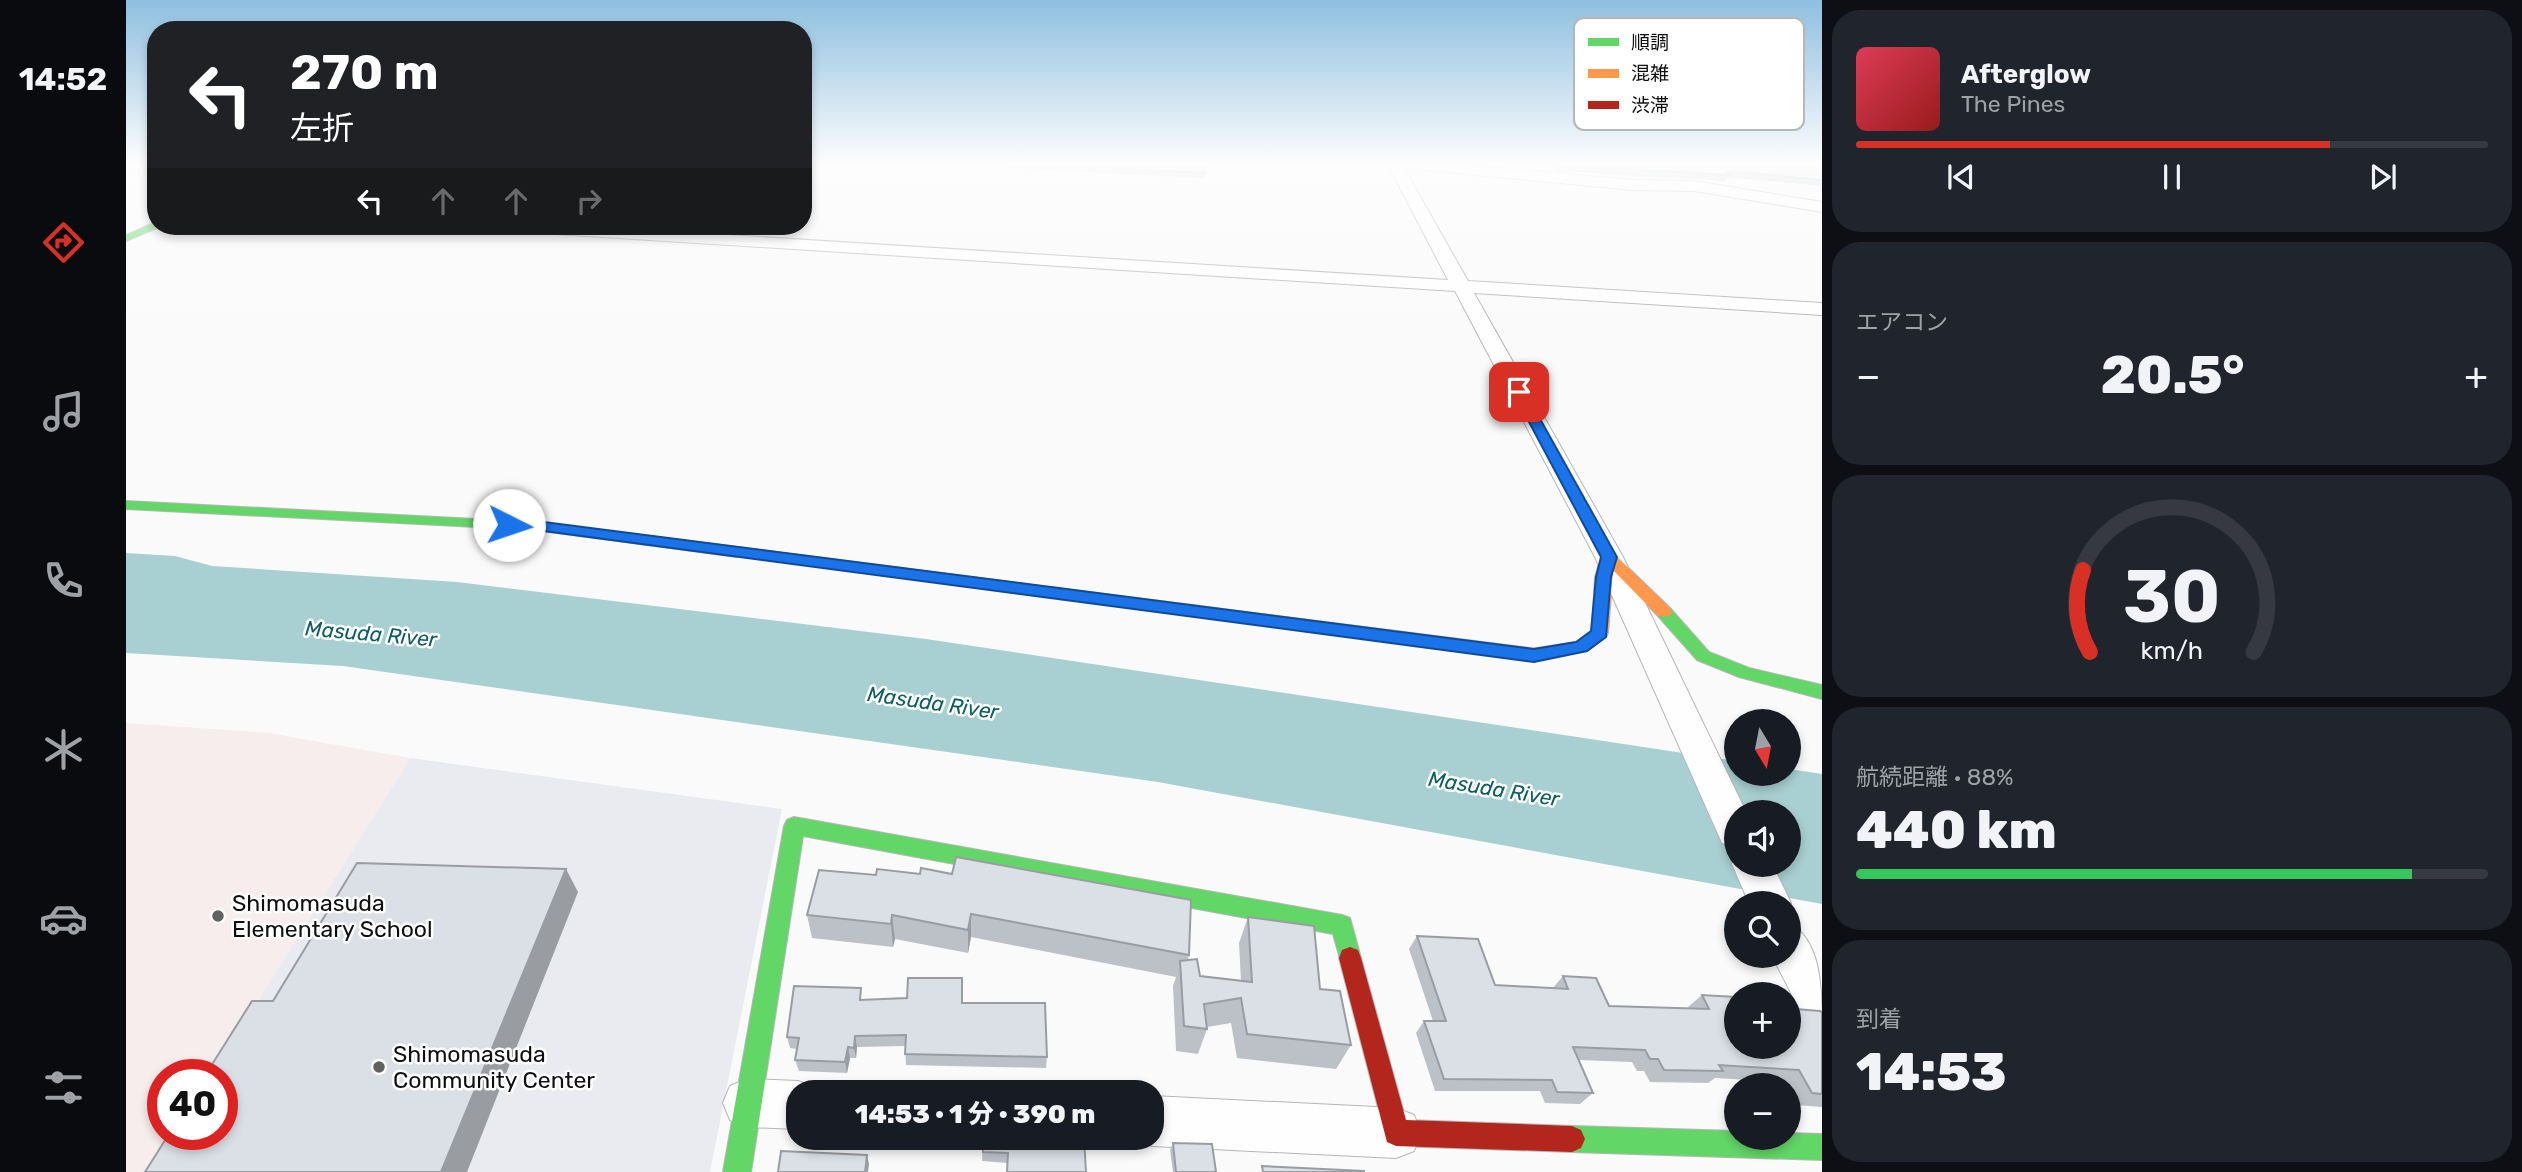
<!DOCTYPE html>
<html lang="ja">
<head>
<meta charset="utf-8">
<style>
  body { margin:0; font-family:Rubik,"Noto Sans JP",sans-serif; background:#20242c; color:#f1f3f6; height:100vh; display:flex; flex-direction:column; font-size:26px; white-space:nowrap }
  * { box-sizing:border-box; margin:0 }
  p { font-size:23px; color:#9ea1a6 }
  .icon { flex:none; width:38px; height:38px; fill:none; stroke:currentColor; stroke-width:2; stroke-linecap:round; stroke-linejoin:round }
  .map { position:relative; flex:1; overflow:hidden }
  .panel { display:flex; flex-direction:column; gap:10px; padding:10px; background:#0d0f14; width:700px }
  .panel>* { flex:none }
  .hud { position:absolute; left:21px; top:21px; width:665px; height:214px; border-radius:28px; box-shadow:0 4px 10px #0003; background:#202124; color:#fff; overflow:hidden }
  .needle { width:46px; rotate:170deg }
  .controls { position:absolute; left:1598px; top:709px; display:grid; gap:14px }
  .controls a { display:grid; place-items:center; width:77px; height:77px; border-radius:50%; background:#171b24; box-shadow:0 4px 10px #0003; font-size:35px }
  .speed { position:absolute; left:21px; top:1059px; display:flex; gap:14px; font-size:35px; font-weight:700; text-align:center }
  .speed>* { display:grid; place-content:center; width:91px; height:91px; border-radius:50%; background:#171b24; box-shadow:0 4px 10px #0003; line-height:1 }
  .speed .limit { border:10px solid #d22; background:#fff; color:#111 }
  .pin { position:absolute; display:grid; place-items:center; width:60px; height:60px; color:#fff; margin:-30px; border-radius:14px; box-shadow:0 4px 10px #0006 }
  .me { position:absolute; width:77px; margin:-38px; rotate:94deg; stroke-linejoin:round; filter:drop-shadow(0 0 5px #0008) }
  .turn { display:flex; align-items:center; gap:24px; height:147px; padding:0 28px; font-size:32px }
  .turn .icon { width:91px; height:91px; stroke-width:2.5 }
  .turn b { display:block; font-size:49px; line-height:60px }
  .lanes { display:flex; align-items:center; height:66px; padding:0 28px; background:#0003; justify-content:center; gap:35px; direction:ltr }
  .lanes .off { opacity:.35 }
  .big { font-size:52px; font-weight:800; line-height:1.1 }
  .panel .widget { flex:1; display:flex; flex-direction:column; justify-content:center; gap:10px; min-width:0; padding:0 24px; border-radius:28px; background:#20242c }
  .panel .dial { align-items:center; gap:0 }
  .dial svg { height:182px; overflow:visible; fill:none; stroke:#363941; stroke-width:7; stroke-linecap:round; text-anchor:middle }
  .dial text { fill:#f1f3f6; stroke:none }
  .song { display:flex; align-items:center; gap:21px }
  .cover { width:84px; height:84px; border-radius:10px; background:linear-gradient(135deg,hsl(350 70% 55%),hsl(0 70% 35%)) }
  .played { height:7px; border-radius:4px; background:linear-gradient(90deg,#d93025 75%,#363941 75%) }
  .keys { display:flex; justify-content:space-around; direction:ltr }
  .heat { display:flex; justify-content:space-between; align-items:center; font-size:38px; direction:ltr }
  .charge { height:10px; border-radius:5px; background:linear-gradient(90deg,#34c759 88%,#363941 0) }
  .trip { position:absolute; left:660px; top:1080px; width:378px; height:70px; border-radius:28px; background:#171b24; box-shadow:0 4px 10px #0003; font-weight:800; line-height:70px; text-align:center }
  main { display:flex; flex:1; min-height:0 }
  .tabs { display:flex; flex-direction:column; width:126px; justify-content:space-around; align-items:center; background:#090b0e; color:#9ea1a6 }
  .tabs .icon { width:49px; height:49px }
  .tabs .selected { color:#d93025 }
  .tabs b { font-size:32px; color:#f1f3f6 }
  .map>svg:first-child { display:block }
  .built { fill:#e9ebf0 }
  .education { fill:#f6edec }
  .water { fill:#a8cfd1; fill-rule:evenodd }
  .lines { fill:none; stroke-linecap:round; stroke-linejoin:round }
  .street-casing { stroke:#b6b6b6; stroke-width:2 }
  .fast-casing { stroke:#b6b6b6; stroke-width:2 }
  .slow-casing { stroke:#b6b6b6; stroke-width:2 }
  .jam-casing { stroke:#b6b6b6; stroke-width:2 }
  .path { stroke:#dcdcdc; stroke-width:2.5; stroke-dasharray:3.5 2; stroke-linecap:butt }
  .street { fill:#fefefe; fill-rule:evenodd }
  .fast { fill:#63d668; fill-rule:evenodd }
  .slow { fill:#ff974d; fill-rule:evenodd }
  .jam { fill:#b3261e; fill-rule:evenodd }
  .wall { fill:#bcc1c7 }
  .shaded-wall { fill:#999da2 }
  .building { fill:#dbe0e7; stroke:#999da2; stroke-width:2 }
  .route { fill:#1a73e8; stroke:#114b97; stroke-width:2 }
  .poi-dot { fill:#616161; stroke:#fff; stroke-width:2.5 }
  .labels { text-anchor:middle; stroke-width:5; stroke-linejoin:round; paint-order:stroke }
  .water-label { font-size:21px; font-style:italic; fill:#0d5d61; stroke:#fff }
  .near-poi-label { font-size:23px; fill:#0f0f0f; stroke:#fff; text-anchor:start }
  .key { fill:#fff; stroke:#b7b7b7; stroke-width:2 }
  .key-label { font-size:19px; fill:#0f0f0f }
</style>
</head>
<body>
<main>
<nav class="tabs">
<b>14:52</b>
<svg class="icon selected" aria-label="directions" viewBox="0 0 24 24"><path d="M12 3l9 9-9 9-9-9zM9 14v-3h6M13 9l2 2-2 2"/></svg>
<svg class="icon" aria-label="music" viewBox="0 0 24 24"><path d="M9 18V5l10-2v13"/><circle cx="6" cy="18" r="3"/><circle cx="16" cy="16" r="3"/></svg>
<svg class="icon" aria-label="phone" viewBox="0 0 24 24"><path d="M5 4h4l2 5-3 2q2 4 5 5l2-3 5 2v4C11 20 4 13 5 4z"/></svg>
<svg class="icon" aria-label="climate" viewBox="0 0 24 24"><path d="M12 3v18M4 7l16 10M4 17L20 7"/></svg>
<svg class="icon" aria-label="car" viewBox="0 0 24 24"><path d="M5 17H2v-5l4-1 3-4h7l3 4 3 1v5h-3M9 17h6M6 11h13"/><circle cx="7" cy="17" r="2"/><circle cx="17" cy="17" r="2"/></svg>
<svg class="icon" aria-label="filters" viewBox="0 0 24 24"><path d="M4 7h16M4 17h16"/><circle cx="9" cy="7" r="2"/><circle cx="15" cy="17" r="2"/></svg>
</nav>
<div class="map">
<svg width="1696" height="1172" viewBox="0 0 1696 1172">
  <rect width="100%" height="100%" fill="#fafafa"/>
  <path class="built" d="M284 758 656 809 584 1172H25L96 1134V1074H86Z"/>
  <path class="education" d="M0 723 143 733 284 758 86 1074H37V1134H49L25 1172H0Z"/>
  <path class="water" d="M0 553 49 556 86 566 331 582 800 639 1610 761V774H1662L1663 769 1696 774V904L1032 782 217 666 0 653ZM1610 812H1662V864H1610Z"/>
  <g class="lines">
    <g class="street-casing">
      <path id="street" d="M1261 163H1317L1507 180 1568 181 1696 202V212L1568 191 1507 190 1278 168 1342 281 1696 303V315L1348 293 1497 557 1620 812H1610V847L1596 843 1469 557 1329 291 382 231 374 226H458L1322 280Z
        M1610 856V864H1646L1665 903 1662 908V903H1623L1606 864Z
        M1662 923C1696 939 1696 991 1696 1028L1680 1022 1646 956H1662Z
        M621 1079 672 1081 689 1088 691 1092H672V1129L621 1127 604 1120 597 1103 604 1086Z
        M1026 1096 1270 1108 1288 1115 1295 1133 1288 1151 1270 1158 1026 1146 1008 1138H1026Z"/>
    </g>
    <g class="fast-casing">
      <path id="fast" d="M30 222V226L33 227 0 241V235Z
        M0 501 409 522 611 547 619 552 611 557 409 530 0 509Z
        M907 585 1404 648 1410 650 1413 654 1410 658 1404 660 901 594 899 590 901 586Z
        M1538 606 1544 608 1583 652 1623 668 1696 685V699L1613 677 1571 660 1532 616 1530 612 1532 608Z
        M668 817 1216 915 1224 918 1235 958 1232 966 1224 969 1216 966 1207 934 677 836 625 1172H597L658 826 661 820Z
        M1446 1126 1610 1131V1138H1662V1133L1696 1134V1160L1446 1152 1437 1148 1433 1139 1437 1130Z"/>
    </g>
    <g class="slow-casing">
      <path id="slow" d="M1483 552 1488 554 1544 608 1546 612 1544 616H1532L1487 570 1482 633 1480 637 1461 651 1404 660 1398 658 1395 654 1398 650 1451 642 1466 631 1469 577 1475 557Z"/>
    </g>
    <g class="jam-casing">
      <path id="jam" d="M611 547 907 585 915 590 907 595 606 555 603 552Z
        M1224 947 1232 950 1235 958 1280 1120 1446 1126 1455 1130 1459 1139 1455 1148 1446 1152 1270 1146 1261 1142 1213 958 1216 950Z"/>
    </g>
    <path class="path" d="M11 163 30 164
      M0 170 30 171"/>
    <use href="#street" class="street"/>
    <use href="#fast" class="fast"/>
    <use href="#slow" class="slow"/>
    <use href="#jam" class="jam"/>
  </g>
  <path class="wall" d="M883 163 1079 173 1078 178 883 168Z
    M1425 163H1696V186L1622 179 1601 178 1600 181 1430 171Z
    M750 875 1063 955 1062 960 1074 976 1115 981 1113 943 1122 917 1194 989 1225 1045 1210 1069 1111 1058 1105 1023 1081 1027V1029L1072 1054 1050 1051 1047 986 1050 977 845 937 842 953 769 939 767 947 686 938 681 915Z
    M1291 936 1369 985 1427 988 1437 976 1483 1006 1563 1008 1562 1007 1576 995 1696 1012V1107L1670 1105 1662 1092V1085H1659L1657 1082 1589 1078 1582 1083 1524 1082 1518 1071H1511L1506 1062 1453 1060 1467 1093 1454 1104 1419 1103 1414 1091H1309L1290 1033 1298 1021H1307L1283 949Z
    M737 1000 836 1003 921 1057 920 1068 780 1065 779 1046 731 1047 730 1058H724L721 1073 673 1071 669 1060 671 1049 664 1048 661 1037Z
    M857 1138H958L881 1163 856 1161Z
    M1047 1143 1090 1172H1047L1044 1150Z"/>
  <path class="shaded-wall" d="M440 869 452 892 341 1172H315Z
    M845 914V937L842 953V930Z
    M766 915 769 939 767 947 765 924Z
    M729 1036 731 1047 730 1058 728 1048Z
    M722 1047 724 1058 721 1073 719 1062Z
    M741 1155 743 1164 742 1172H739Z"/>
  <path class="building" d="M883 163H1078L1079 173Z
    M1431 163H1696V180L1625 173 1601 172 1603 175 1433 165Z
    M830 857 1065 900 1063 955 845 914 842 930 766 915 765 924 681 915 693 870 750 875 751 869 794 874 795 868 826 874Z
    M231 863 440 869 315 1172H19L43 1134H96V1074H80L126 1001H147Z
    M1122 917 1188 926 1194 989 1214 991 1225 1045 1121 1034 1115 998 1078 1004 1081 1029 1058 1026 1054 961 1071 959 1074 976 1126 982Z
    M1291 936 1352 939 1369 985 1442 989 1437 976 1470 978 1483 1006 1583 1009 1576 995 1610 997V1046H1662V1000H1665L1670 1009 1694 1011 1696 1012V1094L1686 1093 1673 1070 1593 1065 1597 1071 1538 1070 1532 1059H1524L1519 1050 1447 1047 1467 1093 1431 1092 1426 1080 1318 1079 1298 1021H1320Z
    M782 978H836V1003H919L921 1057 779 1054 780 1035 729 1036 728 1048 722 1047 719 1062 669 1060 673 1038 661 1037 668 986 735 988 734 1000 781 998Z
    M857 1138H958L960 1172H881L882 1153 857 1152Z
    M1047 1143 1086 1144 1090 1172H1050Z
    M655 1151 741 1155 739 1172H652Z
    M1136 1166 1238 1171V1172H1137Z"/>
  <linearGradient id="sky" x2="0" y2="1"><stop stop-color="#8ebfdf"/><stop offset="0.5" stop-color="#fdfdfd"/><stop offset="1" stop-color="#fdfdfd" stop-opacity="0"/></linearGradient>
  <rect width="1696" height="327" fill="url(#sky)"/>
  <path class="route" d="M1393 388 1399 392 1491 557 1485 577 1480 637 1461 651 1408 662 410 530 383 529 376 525 383 520 410 521 1408 649 1450 642 1465 631 1470 577 1475 557 1387 392Z"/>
  <g class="poi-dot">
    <circle cx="92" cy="916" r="7"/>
    <circle cx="253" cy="1067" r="7"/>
  </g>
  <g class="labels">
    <g class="water-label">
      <text transform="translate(245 634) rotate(5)" y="7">Masuda River</text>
      <text transform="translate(807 703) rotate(8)" y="7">Masuda River</text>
      <text transform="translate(1368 789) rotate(9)" y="7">Masuda River</text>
    </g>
    <g class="near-poi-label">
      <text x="106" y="911">Shimomasuda<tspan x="106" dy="26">Elementary School</tspan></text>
      <text x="267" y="1062">Shimomasuda<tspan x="267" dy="26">Community Center</tspan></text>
    </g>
  </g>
  <rect x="1448" y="18" width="230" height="112" rx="10" class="key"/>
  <rect x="1462" y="38" width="31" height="8" fill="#63d668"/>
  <rect x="1462" y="69" width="31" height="9" fill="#ff974d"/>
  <rect x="1462" y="101" width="31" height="8" fill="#b3261e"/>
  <g class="key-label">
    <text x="1505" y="49">順調</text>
    <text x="1505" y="80">混雑</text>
    <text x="1505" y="112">渋滞</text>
  </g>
</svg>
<div class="controls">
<a><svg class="needle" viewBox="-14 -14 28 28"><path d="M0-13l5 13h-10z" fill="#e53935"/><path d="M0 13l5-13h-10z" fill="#9ea1a6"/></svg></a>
<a><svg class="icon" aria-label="sound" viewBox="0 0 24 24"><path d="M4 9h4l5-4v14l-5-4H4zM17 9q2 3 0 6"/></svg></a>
<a><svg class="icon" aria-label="search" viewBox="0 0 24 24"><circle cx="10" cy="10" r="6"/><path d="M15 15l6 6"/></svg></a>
<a>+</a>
<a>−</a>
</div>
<div class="speed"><div class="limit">40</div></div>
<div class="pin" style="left:1393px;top:392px;background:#d93025"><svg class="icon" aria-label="arrive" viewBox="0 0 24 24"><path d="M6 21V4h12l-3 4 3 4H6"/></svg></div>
<svg class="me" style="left:383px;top:525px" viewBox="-20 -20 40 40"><circle r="19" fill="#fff"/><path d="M0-13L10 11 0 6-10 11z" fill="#1a73e8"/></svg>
<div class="trip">14:53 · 1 分 · 390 m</div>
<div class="hud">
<div class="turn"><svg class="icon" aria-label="left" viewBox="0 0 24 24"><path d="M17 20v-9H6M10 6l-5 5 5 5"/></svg><div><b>270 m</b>左折</div></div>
<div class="lanes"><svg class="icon" aria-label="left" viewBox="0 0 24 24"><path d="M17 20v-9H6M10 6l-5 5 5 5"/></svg><svg class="icon off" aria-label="ahead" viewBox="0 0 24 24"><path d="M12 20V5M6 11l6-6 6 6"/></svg><svg class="icon off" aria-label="ahead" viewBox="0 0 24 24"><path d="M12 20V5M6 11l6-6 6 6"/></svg><svg class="icon off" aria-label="right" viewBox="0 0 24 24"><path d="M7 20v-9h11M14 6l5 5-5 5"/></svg></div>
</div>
</div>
<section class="panel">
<div class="widget">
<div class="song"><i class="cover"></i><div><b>Afterglow</b><p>The Pines</p></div></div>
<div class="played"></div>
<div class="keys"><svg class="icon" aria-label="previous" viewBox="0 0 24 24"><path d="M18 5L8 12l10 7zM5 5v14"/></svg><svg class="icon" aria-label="pause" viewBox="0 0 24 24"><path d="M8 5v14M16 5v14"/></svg><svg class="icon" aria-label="next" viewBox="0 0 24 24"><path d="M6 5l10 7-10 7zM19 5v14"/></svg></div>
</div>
<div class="widget"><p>エアコン</p>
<div class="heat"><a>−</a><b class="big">20.5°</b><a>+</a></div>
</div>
<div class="widget dial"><svg viewBox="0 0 100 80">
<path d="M14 69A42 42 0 1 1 86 69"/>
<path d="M14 69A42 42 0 0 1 11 33" stroke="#d93025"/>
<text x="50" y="56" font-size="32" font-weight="700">30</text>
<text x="50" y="72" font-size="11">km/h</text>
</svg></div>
<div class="widget"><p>航続距離 · 88%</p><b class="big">440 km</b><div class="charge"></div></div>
<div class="widget"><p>到着</p><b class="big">14:53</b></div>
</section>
</main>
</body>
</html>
